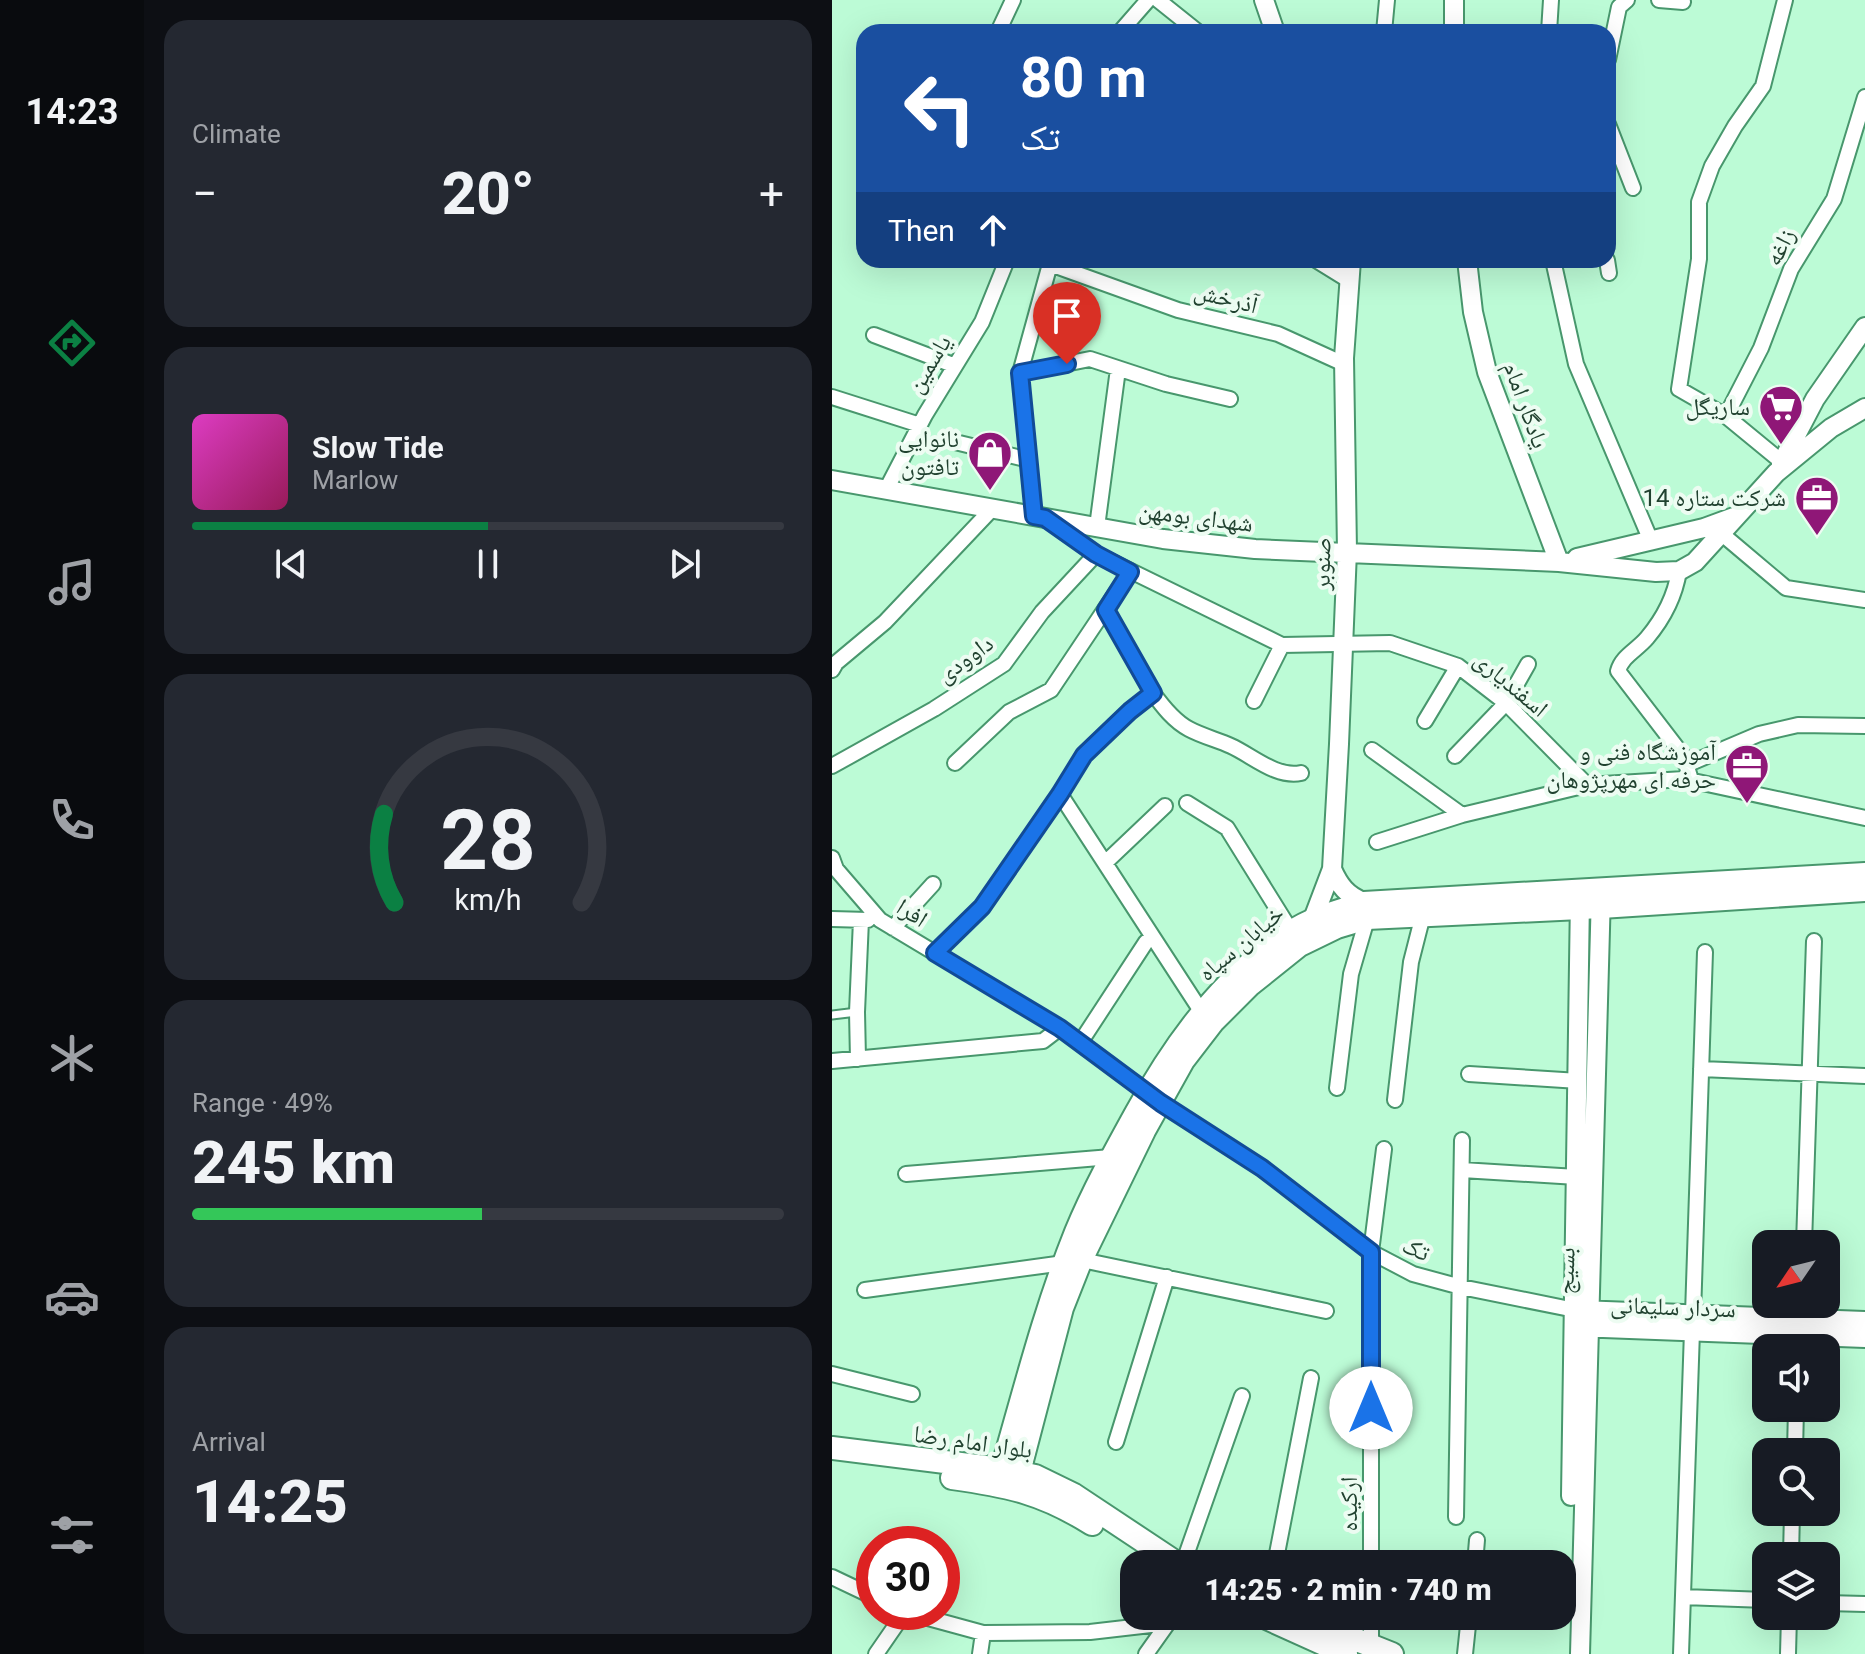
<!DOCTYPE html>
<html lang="en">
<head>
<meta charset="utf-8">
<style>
  body { margin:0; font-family:Roboto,"Noto Naskh Arabic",sans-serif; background:#242831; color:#f1f3f6; height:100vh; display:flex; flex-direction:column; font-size:30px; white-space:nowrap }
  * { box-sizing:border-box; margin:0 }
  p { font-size:26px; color:#9ea1a6 }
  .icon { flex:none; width:44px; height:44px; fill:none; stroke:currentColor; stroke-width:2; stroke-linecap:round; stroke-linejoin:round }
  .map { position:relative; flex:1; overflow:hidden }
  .side { display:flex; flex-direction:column; gap:20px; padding:20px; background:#0d0f14; width:688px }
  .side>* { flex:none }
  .hud { position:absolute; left:24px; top:24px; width:760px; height:244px; border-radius:24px; box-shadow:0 8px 32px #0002; background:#1a4fa0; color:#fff; overflow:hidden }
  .needle { width:52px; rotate:235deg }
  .controls { position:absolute; left:920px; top:1230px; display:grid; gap:16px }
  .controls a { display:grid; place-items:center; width:88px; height:88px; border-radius:16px; background:#171b24; box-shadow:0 8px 32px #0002; font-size:40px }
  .speed { position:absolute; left:24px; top:1526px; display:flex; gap:16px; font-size:40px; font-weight:700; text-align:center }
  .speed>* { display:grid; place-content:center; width:104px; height:104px; border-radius:50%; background:#171b24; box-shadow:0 8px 32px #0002; line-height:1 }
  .speed .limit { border:12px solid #d22; background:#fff; color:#111 }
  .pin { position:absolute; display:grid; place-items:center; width:68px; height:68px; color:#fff; margin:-82px -34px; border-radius:50% 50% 50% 0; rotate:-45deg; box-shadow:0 0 8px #0007 }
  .pin .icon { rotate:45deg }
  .me { position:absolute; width:88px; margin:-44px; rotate:0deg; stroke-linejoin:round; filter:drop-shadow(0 0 6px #0008) }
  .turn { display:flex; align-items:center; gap:28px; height:168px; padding:0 32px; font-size:36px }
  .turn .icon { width:104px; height:104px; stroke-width:2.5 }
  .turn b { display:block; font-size:56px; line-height:68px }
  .then { display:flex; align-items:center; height:76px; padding:0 32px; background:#0003; gap:16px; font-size:30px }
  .big { font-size:60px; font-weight:800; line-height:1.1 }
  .side .card { flex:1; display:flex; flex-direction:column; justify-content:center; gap:12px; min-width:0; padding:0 28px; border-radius:24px; background:#242831 }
  .side .dial { align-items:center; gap:0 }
  .dial svg { height:208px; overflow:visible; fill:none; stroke:#363941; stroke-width:7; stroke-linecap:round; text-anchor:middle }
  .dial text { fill:#f1f3f6; stroke:none }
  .song { display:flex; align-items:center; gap:24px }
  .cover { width:96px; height:96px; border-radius:12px; background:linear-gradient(135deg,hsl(310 70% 55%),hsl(330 70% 35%)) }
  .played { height:8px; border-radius:4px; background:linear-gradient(90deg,#0b8043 50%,#363941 50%) }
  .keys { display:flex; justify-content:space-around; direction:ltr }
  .heat { display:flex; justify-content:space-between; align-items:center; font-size:44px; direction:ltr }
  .charge { height:12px; border-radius:6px; background:linear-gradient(90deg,#34c759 49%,#363941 0) }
  .trip { position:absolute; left:288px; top:1550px; width:456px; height:80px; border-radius:24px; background:#171b24; box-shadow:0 8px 32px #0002; font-weight:800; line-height:80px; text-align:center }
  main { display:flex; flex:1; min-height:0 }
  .tabs { display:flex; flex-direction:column; width:144px; justify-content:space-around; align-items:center; background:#090b0e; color:#9ea1a6 }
  .tabs .icon { width:56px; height:56px }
  .tabs .active { color:#0b8043 }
  .tabs b { font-size:36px; color:#f1f3f6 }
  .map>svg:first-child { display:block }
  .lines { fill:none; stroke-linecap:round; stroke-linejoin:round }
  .service-casing { stroke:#48976d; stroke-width:11 }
  .minor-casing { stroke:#48976d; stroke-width:18 }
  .tertiary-casing { stroke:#48976d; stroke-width:22 }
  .secondary-casing { stroke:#48976d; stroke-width:24 }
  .primary-casing { stroke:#48976d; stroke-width:26 }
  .service { stroke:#fff; stroke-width:7 }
  .minor { stroke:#fff; stroke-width:14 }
  .tertiary { stroke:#fff; stroke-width:18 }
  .secondary { stroke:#fff; stroke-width:20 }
  .primary { stroke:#fff; stroke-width:22 }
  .route-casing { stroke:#114b97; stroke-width:20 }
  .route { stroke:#1a73e8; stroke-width:14 }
  .labels { text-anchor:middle; stroke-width:8; stroke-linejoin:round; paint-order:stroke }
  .street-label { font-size:24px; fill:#214230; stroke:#edfcf2 }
  .poi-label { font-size:24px; fill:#214230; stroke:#edfcf2; text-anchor:end }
</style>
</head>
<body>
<main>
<nav class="tabs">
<b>14:23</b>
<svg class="icon active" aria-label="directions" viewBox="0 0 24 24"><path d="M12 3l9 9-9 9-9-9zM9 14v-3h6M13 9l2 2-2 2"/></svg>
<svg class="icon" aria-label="music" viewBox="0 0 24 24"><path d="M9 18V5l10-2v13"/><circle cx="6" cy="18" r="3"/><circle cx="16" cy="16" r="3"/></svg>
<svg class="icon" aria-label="phone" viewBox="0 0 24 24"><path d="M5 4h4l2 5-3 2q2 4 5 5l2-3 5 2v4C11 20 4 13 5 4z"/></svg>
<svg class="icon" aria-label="climate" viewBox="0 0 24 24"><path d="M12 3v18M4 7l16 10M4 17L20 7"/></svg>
<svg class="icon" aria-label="car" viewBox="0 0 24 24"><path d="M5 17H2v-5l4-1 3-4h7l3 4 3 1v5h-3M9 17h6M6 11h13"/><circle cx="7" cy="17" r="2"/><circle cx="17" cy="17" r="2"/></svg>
<svg class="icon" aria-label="filters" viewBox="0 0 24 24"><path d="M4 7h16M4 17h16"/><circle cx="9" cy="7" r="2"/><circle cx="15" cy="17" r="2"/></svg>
</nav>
<section class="side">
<div class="card"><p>Climate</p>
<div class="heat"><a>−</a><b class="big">20°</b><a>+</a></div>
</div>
<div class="card">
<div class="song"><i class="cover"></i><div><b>Slow Tide</b><p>Marlow</p></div></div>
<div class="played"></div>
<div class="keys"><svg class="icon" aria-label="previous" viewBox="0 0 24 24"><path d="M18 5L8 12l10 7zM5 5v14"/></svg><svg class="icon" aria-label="pause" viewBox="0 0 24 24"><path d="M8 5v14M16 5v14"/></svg><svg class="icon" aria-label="next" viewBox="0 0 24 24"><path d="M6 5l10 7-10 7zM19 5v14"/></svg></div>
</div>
<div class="card dial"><svg viewBox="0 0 100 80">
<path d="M14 69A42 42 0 1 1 86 69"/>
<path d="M14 69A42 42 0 0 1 10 35" stroke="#0b8043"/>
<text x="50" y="56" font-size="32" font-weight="700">28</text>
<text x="50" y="72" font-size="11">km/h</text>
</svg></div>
<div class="card"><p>Range · 49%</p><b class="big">245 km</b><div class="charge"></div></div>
<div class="card"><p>Arrival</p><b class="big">14:25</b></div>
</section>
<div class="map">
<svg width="1033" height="1654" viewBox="0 0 1033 1654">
  <rect width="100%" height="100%" fill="#bcfbd6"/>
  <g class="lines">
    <g class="service-casing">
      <path id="service" d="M0 1015 25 1012"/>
    </g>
    <g class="minor-casing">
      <path id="minor" d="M326 0 366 32
        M827 0 851 2
        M166 32 181 0
        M288 32 316 0
        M552 32 555 0
        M717 32 719 0
        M776 60 787 7 795 0
        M776 124 801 188
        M484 260 518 281
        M721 260 744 364 819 541
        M775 260 777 273
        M42 335 121 365
        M188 373 258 359 334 384 398 399
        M0 397 88 425
        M894 416 929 348 959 269 1002 199 1033 97
        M123 442 197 460
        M950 462 894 416 847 389 867 259V202L880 166 903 126 931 86 953 0
        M54 490 93 415 150 322 175 260
        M202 516 188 373 218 264 346 310 446 334 512 364
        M217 521 264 554 450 645 558 643 626 666 674 703 755 785 852 779 1033 818
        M265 527 286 369
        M890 534 954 588 1033 600
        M847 571C843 596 831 619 815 638 805 650 790 656 786 671L852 757 859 780
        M0 670 4 663 53 622 160 509
        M321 693C331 707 342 721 357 729 370 736 386 740 399 746 421 756 444 778 469 773
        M422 701 450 645
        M593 721 626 666
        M540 750 630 815
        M623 756 674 703 696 664
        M123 763 177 712 219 690 298 572
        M854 765 927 734 966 725 1033 726
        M0 766 102 709 172 664 210 612 264 554
        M228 794 369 1011
        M355 803 395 828 459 931
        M545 842 630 815 755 785
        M0 858 4 869 48 920 228 1028 329 1103 430 1168 539 1252 581 1274 629 1287 743 1310
        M273 863 333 806
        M0 919 36 920
        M61 928 101 884
        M103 953 150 907 228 794 252 755 298 711 321 693 274 610
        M248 1043 314 942
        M26 1059 25 1012 29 920
        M0 1061 211 1041 228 1028
        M869 1069 1033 1076
        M637 1074 747 1081
        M505 1088 519 974 535 919
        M563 1100 579 962 591 915
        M630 1170 745 1177
        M74 1174 279 1157
        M972 1244 982 941
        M250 1260 494 1311
        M33 1290 232 1263
        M861 1314 873 952
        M0 1374 80 1394
        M284 1442 335 1277
        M963 1452 964 1408
        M624 1517 630 1140
        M959 1556 960 1512
        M351 1564 410 1396
        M443 1564 479 1378
        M539 1564V1252L552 1149
        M643 1564 645 1540
        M0 1577 42 1597
        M851 1597 934 1600
        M994 1603 1033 1604
        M74 1612 151 1633 258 1632 336 1623 344 1616
        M539 1616V1647
        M44 1654 73 1612
        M148 1654 151 1633
        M314 1654 336 1623
        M633 1654 637 1616
        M849 1654 860 1331
        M956 1654 957 1616"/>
    </g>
    <g class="tertiary-casing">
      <path id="tertiary" d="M432 0 443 32
        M622 0V32
        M635 260 641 312 655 372 727 562
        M949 464 983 399 1033 327
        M0 480 331 539 423 549 727 562 824 572 847 571 863 562 944 473 999 428 1033 408
        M745 558 872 528 902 517
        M500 869C507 885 515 896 532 902
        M481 919 500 869 507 744 515 551 512 358 519 260
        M748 1310 1033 1321
        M745 1327 1033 1338
        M739 1496 748 898
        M748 1654 769 893"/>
    </g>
    <g class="secondary-casing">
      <path id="secondary" d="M169 1469C192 1389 212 1309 243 1232 260 1191 282 1151 303 1113 342 1042 390 976 459 931 481 916 508 910 532 902L1033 873
        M188 1472 231 1308 250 1260 313 1131 352 1061 382 1022 418 986 468 946 505 928 535 919 769 908 1033 891"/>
    </g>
    <g class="primary-casing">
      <path id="primary" d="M0 1448 169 1469 203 1476 242 1495 346 1564
        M120 1478C177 1486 211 1493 260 1524
        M430 1616 514 1654
        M465 1616 560 1654"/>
    </g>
    <use href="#service" class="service"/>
    <use href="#minor" class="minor"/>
    <use href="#tertiary" class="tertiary"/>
    <use href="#secondary" class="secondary"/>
    <use href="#primary" class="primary"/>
  </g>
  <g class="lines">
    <g class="route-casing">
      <path id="route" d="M235 364 188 373 202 516 213 518 264 554 298 572 274 610 321 693 298 711 252 755 228 794 150 907 103 953 228 1028 329 1103 430 1168 539 1252V1408"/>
    </g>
    <use href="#route" class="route"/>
  </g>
  <defs>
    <g id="supermarket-pin" transform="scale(2.3)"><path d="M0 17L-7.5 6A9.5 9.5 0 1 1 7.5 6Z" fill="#8f1777" stroke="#edfcf2"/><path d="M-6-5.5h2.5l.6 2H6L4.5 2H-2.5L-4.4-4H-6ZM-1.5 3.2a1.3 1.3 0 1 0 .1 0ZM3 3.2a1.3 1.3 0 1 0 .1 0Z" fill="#fff"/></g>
    <g id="shop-pin" transform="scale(2.3)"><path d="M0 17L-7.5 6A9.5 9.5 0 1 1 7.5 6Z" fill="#8f1777" stroke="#edfcf2"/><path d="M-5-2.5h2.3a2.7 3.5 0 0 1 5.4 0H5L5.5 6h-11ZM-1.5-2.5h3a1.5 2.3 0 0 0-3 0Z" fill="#fff"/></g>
    <g id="office-pin" transform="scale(2.3)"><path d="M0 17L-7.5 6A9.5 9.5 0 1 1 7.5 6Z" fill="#8f1777" stroke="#edfcf2"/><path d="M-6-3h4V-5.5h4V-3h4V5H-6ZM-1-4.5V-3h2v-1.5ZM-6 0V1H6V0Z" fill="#fff"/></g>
  </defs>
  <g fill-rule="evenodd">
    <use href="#supermarket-pin" x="949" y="407"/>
    <use href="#shop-pin" x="158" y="453"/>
    <use href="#office-pin" x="985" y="498"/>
    <use href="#office-pin" x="915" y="766"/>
  </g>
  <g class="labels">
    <g class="street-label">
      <text transform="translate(948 247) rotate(-62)" y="8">زاغه</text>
      <text transform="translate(394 298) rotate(14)" y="8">آذرخش</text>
      <text transform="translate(97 364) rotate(-59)" y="8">یاسمین</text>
      <text transform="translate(694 405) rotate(70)" y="8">یادگار امام</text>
      <text transform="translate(364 517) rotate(7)" y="8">شهدای بومهن</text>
      <text transform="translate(490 564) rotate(-89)" y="8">صنوبر</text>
      <text transform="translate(133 659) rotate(-36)" y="8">داوودی</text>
      <text transform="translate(679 684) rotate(40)" y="8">اسفندیاری</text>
      <text transform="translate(80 913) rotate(33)" y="8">افرا</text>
      <text transform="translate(409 943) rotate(-40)" y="8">خیابان سپاه</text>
      <text transform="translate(584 1249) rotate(23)" y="8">تک</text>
      <text transform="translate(734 1271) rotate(-88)" y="8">بسیج</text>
      <text transform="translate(841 1307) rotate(2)" y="8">سردار سلیمانی</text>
      <text transform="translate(141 1442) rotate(8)" y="8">بلوار امام رضا</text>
      <text transform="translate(517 1504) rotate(-90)" y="8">ارکیده</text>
    </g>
    <g class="poi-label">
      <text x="918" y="415">ساریگل</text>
      <text x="127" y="447">نانوایی<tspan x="127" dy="28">تافتون</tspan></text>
      <text x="954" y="506">شرکت ستاره 14</text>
      <text x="884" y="760">آموزشگاه فنی و<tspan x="884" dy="28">حرفه ای مهرپژوهان</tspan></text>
    </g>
  </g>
</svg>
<div class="controls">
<a><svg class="needle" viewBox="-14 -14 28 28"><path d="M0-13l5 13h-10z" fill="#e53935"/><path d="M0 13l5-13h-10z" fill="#9ea1a6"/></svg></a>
<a><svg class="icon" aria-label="sound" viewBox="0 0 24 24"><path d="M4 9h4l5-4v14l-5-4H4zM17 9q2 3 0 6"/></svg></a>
<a><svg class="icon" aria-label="search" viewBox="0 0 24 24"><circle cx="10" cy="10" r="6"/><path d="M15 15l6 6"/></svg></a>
<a><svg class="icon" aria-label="layers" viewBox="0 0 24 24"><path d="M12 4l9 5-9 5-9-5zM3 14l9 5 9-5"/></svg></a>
</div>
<div class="speed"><div class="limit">30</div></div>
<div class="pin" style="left:235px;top:364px;background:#d93025"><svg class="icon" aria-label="arrive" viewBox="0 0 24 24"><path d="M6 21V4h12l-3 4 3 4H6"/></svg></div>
<svg class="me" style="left:539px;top:1408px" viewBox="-20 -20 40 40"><circle r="19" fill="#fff"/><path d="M0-13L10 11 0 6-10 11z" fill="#1a73e8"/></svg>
<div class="trip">14:25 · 2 min · 740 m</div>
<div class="hud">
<div class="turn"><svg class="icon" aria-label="left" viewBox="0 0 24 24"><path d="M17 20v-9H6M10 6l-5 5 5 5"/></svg><div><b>80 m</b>تک</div></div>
<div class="then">Then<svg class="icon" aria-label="ahead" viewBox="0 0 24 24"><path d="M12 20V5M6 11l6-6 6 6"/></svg></div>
</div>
</div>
</main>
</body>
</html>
